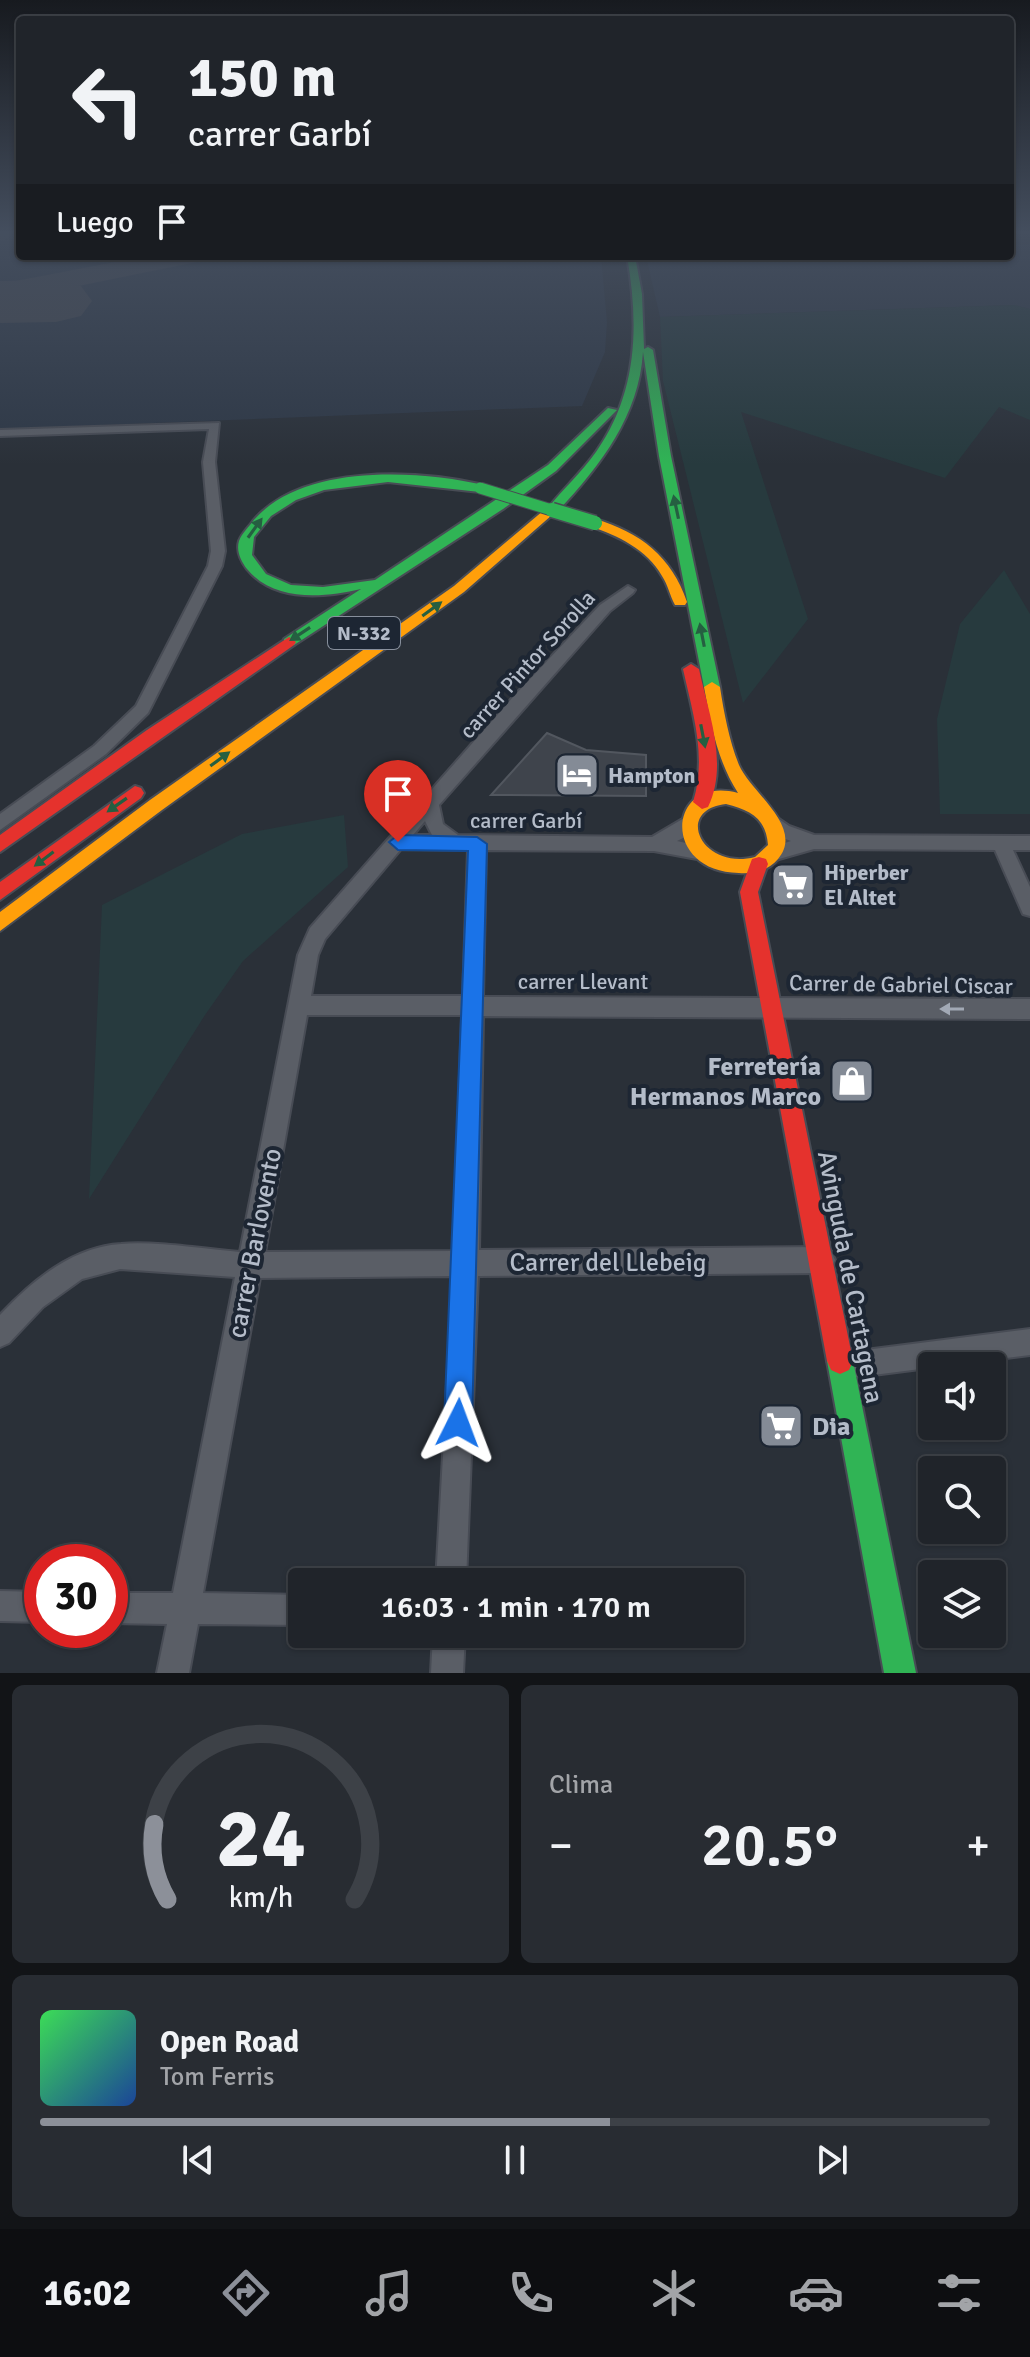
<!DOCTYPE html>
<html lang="es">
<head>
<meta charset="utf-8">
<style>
  body { margin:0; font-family:Signika,sans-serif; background:#282c32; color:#f1f3f6; height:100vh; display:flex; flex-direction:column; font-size:30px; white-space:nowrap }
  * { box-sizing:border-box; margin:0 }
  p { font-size:26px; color:#a2a4a8 }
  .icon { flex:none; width:44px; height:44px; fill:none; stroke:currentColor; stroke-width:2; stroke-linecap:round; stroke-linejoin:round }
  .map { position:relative; height:1673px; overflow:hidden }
  .sheet { display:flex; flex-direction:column; gap:12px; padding:12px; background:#121417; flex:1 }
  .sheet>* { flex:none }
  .top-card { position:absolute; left:16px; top:16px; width:998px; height:244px; border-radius:8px; box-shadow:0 2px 6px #0004,0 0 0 2px #3d4147; background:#20242a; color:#f1f3f6; overflow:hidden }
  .controls { position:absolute; left:918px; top:1352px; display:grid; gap:16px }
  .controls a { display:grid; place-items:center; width:88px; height:88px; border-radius:8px; background:#20242a; box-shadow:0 2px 6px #0004,0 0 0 2px #3d4147; font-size:40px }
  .speed { position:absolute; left:24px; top:1544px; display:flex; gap:16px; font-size:40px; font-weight:700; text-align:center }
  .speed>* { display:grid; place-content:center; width:104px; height:104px; border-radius:50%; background:#20242a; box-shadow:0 2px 6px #0004,0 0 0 2px #3d4147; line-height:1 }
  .speed .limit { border:12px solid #d22; background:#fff; color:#111 }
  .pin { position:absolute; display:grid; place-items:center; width:68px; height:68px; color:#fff; margin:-82px -34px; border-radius:50% 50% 50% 0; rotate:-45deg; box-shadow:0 0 8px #0007 }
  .pin .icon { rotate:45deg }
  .me { position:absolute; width:88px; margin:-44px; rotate:3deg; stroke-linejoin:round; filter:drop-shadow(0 0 6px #0008) }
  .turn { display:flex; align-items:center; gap:28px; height:168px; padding:0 40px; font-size:36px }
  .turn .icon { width:104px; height:104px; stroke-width:2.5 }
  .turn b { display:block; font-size:56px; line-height:68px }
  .then { display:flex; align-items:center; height:76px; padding:0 40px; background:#0003; gap:16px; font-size:30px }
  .big { font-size:60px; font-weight:600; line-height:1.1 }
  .sheet .tile { flex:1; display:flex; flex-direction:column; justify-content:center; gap:12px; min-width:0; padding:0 28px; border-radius:12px; background:#282c32 }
  .sheet .dial { align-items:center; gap:0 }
  .dial svg { height:208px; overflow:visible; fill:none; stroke:#3d4147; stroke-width:7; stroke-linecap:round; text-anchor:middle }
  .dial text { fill:#f1f3f6; stroke:none }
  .song { display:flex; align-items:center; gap:24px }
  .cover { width:96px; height:96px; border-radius:12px; background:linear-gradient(135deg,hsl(130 70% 55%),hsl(220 70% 35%)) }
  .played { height:8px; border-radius:4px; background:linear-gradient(90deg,#8c9099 60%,#3d4147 60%) }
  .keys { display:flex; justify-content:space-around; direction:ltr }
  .heat { display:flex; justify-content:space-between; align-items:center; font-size:44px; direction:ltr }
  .sheet .tiles { flex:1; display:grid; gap:12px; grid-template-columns:1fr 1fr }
  .tile:last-child { grid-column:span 2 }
  .trip { position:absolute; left:288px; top:1568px; width:456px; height:80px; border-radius:8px; background:#20242a; box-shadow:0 2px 6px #0004,0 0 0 2px #3d4147; font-weight:600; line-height:80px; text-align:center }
  .tabs { display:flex; height:128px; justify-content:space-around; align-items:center; background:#0d0e11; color:#a2a4a8 }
  .tabs .icon { width:56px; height:56px }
  .tabs .selected { color:#8c9099 }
  .tabs b { font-size:36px; color:#f1f3f6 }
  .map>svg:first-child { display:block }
  .airport { fill:#2e3846 }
  .green { fill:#273a3e }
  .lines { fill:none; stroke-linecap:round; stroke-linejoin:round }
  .taxiway { fill:#42464e; fill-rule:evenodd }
  .runway { fill:#42464e; fill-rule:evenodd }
  .building { fill:#3f444c; stroke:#52575f; stroke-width:2 }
  .street-casing { stroke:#484c55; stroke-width:4 }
  .fast-casing { stroke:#484c55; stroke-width:4 }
  .slow-casing { stroke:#484c55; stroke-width:4 }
  .jam-casing { stroke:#484c55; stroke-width:4 }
  .street { fill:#5a5e66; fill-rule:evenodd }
  .fast { fill:#30b455; fill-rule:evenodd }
  .slow { fill:#ff9f0a; fill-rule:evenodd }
  .jam { fill:#e5322d; fill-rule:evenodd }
  .fast-bridge-far1-casing { stroke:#474c53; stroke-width:13; stroke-linecap:butt }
  .fast-bridge-casing { stroke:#474c53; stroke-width:17; stroke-linecap:butt }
  .fast-bridge-far1 { stroke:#30b455; stroke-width:11 }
  .fast-bridge { stroke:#30b455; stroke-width:14 }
  .oneway { fill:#255f41 }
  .oneway2 { fill:#a2a9b5 }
  .route { fill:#1a73e8; stroke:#114b97; stroke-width:2 }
  .labels { text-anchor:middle; stroke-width:8; stroke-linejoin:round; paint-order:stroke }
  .shield { fill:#1d2633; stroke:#878f9c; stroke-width:2 }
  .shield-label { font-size:20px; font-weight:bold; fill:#b4bcc9 }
  .street-label { font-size:22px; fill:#b4bcc9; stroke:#1d2633 }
  .poi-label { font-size:22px; font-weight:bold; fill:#b4bcc9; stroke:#1d2633; text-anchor:start }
  .near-poi-label { font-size:26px; font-weight:bold; fill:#b4bcc9; stroke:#1d2633; text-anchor:end }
  .near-street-label { font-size:26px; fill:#b4bcc9; stroke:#1d2633 }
</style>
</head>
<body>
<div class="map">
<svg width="1030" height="1673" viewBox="0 0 1030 1673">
  <rect width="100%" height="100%" fill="#2a3038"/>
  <path class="airport" d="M0 231H20V256H601L607 322 605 352 582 406 0 429Z
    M1030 244V309L1014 305 660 317 646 256H1010V245Z"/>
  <path class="green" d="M1014 305 1030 309V420L999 407 945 478 741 412 808 619 743 703 663 381 660 317Z
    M1004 570 1030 614V814H940L937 719 960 624Z
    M344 815 348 867 243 961 205 1015 89 1199 102 905 242 834Z"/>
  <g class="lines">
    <path class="taxiway" d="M0 231H15L9 238 0 241Z
      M146 256H200L196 262 187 264 0 302V284Z"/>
    <path class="runway" d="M56 280 81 286 92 301 81 316 56 322 0 323V281Z"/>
  </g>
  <path class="building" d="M547 733 586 750 646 755V796L491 795Z"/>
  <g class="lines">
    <g class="street-casing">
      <path id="street" d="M219 423 215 462 225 551 222 566 148 713 106 754 0 830V814L94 746 136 706 208 566 211 551 203 462 209 429 0 436V430Z
        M628 586 635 590 633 593 610 611 439 805 443 824 458 835 652 837 686 817 692 819 695 824 685 837 677 841 703 847 706 852 703 857 697 859 654 851 486 850 483 997 1030 999V1019L483 1016 479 1250 822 1247 831 1251 835 1260 831 1269 822 1273 478 1276 466 1582H436L453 1276 260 1278 203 1593 302 1595V1625L198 1624 189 1673H157L167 1624 110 1623V1593H173L235 1277 120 1269 82 1279 43 1307 9 1343 0 1347V1315C32 1281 72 1247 121 1244 156 1241 203 1249 240 1252L298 955 310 928 513 697 600 605ZM425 821 432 835H413ZM401 849 468 850 463 996H311L318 955 325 939ZM307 1015H462L454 1251 265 1252Z
        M773 815 789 826 814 835 1030 836V850H1013L1030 887V916L1023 914 995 850 814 849 772 861 766 859 763 854 766 849 791 841C780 837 770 833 764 822L767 817Z
        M1030 1329V1355L842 1379 832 1376 829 1366 832 1356 842 1353Z
        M0 1591 42 1592V1622L0 1621Z
        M433 1634H465L463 1673H431Z"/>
    </g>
    <g class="fast-casing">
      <path id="fast" d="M627 256H635L642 294 644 349 648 347 653 350 671 456 720 687 712 692 704 687 659 456 643 352C639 416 600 466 558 511L548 508C563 489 582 472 596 452 638 392 639 325 627 256Z
        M608 408 617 410 556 471 503 509 294 645H284V639L361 589C323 598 274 602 247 569 241 561 236 551 239 541 242 533 249 527 253 521 302 463 418 470 484 485L486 488 480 492 388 482 324 490 296 500 271 516 254 537 252 555 266 574 291 585 323 587 375 580 548 465Z
        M840 1348 849 1352 853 1361 916 1673H884L827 1361 831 1352Z"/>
    </g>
    <g class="slow-casing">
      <path id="slow" d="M550 505 560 508 464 592 162 810 0 931V912L150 800 454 586Z
        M595 519C640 532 672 557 687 602L685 605H675C670 596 668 585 662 576 647 549 618 536 590 526L589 523Z
        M712 682 720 687C724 713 729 740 739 765 751 793 805 827 778 859 768 871 753 874 739 873 660 872 667 774 738 793 717 760 711 725 704 687ZM726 804C750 810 766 818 768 845L755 857C702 871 673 810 726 804Z"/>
    </g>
    <g class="jam-casing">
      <path id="jam" d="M289 637 296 642 294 645 0 852V835L147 730Z
        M691 664 699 669C708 712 729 764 708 807L702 809 693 802C707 757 693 714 683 669Z
        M135 786 141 788 144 793 141 798 0 900V882Z
        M759 857 766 859 768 864 758 892 853 1361 849 1370 840 1374 831 1370 827 1361 740 892 752 859Z"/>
    </g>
    <use href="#street" class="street"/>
    <use href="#fast" class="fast"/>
    <use href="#slow" class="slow"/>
    <use href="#jam" class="jam"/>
    <g class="fast-bridge-far1-casing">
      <path id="fast-bridge-far1" d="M480 488 558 512"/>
    </g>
    <g class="fast-bridge-casing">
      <path id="fast-bridge" d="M552 510 595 523"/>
    </g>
    <use href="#fast-bridge-far1" class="fast-bridge-far1"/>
    <use href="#fast-bridge" class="fast-bridge"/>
  </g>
  <defs><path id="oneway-solid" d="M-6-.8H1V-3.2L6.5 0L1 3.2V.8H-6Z" transform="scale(2)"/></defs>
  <g class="oneway">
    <use href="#oneway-solid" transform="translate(676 507) rotate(-102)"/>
    <use href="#oneway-solid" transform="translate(255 528) rotate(-54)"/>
    <use href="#oneway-solid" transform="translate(432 609) rotate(-36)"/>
    <use href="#oneway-solid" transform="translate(300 634) rotate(147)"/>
    <use href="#oneway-solid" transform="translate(702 635) rotate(-101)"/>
    <use href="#oneway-solid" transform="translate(703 736) rotate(79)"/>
    <use href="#oneway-solid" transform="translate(220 759) rotate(-36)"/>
    <use href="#oneway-solid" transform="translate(117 805) rotate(145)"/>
    <use href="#oneway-solid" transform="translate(44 859) rotate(143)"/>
  </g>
  <use class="oneway2" href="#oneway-solid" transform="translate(952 1009) rotate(-180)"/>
  <linearGradient id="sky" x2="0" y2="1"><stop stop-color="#171a1f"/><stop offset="0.5" stop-color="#444e5e"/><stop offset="1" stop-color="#444e5e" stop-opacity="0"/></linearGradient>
  <rect width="1030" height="465" fill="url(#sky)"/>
  <path class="route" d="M398 835 477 837 487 844 472 1423 468 1433 458 1437 448 1433 444 1423 468 851 398 850 389 842Z"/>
  <defs>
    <g id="hotel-square" transform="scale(2.3)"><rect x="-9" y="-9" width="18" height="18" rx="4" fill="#848b96" stroke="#1d2633"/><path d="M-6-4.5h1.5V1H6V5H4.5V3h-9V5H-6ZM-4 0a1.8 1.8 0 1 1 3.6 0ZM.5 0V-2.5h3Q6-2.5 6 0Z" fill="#fff"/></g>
    <g id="supermarket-square" transform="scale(2.3)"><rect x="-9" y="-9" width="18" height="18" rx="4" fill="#848b96" stroke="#1d2633"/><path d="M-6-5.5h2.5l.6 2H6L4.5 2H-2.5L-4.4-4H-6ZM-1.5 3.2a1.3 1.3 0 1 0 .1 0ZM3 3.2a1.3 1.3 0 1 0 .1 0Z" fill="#fff"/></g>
    <g id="shop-square" transform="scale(2.3)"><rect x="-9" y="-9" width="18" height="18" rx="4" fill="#848b96" stroke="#1d2633"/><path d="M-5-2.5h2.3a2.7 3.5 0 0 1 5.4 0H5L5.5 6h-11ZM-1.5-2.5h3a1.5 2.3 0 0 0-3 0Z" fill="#fff"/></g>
  </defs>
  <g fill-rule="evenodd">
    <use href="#hotel-square" x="577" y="775"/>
    <use href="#supermarket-square" x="793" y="885"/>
    <use href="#shop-square" x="852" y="1081"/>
    <use href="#supermarket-square" x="781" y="1426"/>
  </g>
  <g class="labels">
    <rect class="shield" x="328" y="617" width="72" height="32" rx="6"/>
    <g class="shield-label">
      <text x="364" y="640">N-332</text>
    </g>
    <g class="street-label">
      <text transform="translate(527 664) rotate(-48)" y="8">carrer Pintor Sorolla</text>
      <text x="526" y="828">carrer Garbí</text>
      <text x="583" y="989">carrer Llevant</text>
      <text transform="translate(901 984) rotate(1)" y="8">Carrer de Gabriel Ciscar</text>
    </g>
    <g class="poi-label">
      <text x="608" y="783">Hampton</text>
      <text x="824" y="880">Hiperber<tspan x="824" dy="25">El Altet</tspan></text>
    </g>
    <g class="near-poi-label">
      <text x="821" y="1075">Ferretería<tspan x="821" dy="30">Hermanos Marco</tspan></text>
      <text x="812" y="1435" text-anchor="start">Dia</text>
    </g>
    <g class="near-street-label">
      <text transform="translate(254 1243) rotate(-79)" y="9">carrer Barlovento</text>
      <text x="608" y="1271">Carrer del Llebeig</text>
      <text transform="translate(851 1277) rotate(79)" y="9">Avinguda de Cartagena</text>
    </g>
  </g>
</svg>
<div class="controls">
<a><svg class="icon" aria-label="sound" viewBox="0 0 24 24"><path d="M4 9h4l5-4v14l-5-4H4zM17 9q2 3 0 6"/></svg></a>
<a><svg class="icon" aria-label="search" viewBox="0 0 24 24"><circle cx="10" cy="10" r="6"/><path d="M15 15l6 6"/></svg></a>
<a><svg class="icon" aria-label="layers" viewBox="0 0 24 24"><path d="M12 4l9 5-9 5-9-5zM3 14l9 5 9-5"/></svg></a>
</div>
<div class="speed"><div class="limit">30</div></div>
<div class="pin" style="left:398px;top:842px;background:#d93025"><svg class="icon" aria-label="arrive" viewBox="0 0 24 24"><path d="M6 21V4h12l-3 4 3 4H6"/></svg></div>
<svg class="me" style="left:458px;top:1423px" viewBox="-20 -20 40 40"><path d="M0-17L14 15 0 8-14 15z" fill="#1a73e8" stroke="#fff" stroke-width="4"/></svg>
<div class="trip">16:03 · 1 min · 170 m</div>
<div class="top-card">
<div class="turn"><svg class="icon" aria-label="left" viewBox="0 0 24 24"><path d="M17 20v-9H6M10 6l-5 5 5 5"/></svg><div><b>150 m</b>carrer Garbí</div></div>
<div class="then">Luego<svg class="icon" aria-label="arrive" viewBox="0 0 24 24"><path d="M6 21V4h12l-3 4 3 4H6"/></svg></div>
</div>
</div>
<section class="sheet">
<div class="tiles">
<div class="tile dial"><svg viewBox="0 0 100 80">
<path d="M14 69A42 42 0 1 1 86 69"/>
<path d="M14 69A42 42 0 0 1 9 40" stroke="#8c9099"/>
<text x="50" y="56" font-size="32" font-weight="700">24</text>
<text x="50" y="72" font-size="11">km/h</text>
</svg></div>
<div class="tile"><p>Clima</p>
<div class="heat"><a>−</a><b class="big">20.5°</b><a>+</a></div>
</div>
<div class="tile">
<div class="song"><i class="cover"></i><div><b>Open Road</b><p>Tom Ferris</p></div></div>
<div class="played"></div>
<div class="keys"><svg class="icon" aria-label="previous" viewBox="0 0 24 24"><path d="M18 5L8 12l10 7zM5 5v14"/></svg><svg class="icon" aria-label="pause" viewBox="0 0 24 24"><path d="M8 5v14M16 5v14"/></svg><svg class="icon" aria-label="next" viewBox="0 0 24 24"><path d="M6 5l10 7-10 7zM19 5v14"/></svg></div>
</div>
</div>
</section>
<nav class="tabs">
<b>16:02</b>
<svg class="icon selected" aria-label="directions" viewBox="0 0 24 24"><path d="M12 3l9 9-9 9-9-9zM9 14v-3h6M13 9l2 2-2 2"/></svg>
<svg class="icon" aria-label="music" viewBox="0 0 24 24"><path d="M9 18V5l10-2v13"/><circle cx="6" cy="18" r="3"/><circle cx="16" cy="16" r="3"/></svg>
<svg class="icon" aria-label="phone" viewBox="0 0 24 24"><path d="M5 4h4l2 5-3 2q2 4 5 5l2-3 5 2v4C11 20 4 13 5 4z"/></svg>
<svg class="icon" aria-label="climate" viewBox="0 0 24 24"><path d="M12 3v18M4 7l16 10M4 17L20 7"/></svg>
<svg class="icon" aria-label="car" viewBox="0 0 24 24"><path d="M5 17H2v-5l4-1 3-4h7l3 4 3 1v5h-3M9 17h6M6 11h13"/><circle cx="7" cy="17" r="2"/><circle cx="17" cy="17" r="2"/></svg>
<svg class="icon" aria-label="filters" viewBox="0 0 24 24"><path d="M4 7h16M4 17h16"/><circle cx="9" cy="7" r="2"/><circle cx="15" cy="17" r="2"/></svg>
</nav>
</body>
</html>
